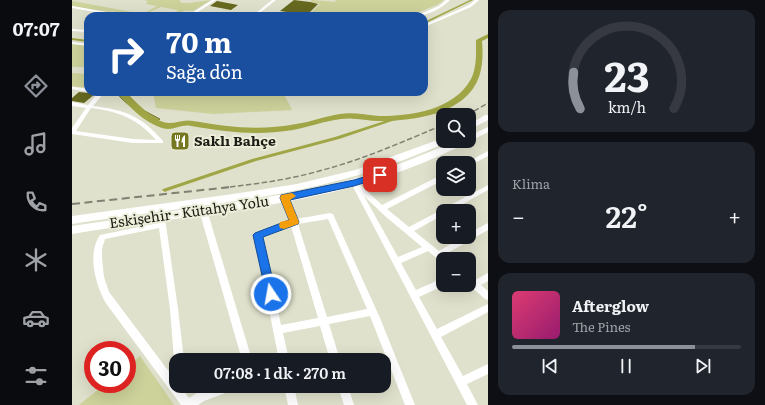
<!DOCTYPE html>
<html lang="tr">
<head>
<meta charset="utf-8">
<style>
  body { margin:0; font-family:Literata,serif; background:#20242c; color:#f1f3f6; height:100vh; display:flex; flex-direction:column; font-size:15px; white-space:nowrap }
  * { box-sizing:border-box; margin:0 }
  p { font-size:13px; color:#9ea1a6 }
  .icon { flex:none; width:22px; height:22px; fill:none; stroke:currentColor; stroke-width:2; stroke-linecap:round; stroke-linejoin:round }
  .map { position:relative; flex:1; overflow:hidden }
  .side { display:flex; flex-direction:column; gap:10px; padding:10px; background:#0d0f14; width:277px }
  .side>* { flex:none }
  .guide { position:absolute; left:12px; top:12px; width:344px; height:84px; border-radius:12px; box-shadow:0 4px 16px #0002; background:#1a4fa0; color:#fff; overflow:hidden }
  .fabs { position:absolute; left:364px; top:108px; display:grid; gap:8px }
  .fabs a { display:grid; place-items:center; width:40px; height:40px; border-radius:8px; background:#171b24; box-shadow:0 4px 16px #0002; font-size:20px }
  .speed { position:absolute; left:12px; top:341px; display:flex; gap:8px; font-size:20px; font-weight:700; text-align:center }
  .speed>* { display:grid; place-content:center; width:52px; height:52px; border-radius:50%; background:#171b24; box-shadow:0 4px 16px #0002; line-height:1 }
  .speed .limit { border:6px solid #d22; background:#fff; color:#111 }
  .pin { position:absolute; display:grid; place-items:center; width:34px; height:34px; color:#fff; margin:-17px; border-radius:8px; box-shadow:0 2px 6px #0006 }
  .me { position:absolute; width:44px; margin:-22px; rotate:348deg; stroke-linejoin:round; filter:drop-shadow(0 0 3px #0008) }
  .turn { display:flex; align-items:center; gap:14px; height:84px; padding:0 16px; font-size:18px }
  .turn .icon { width:52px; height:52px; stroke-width:2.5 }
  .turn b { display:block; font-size:28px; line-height:34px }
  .big { font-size:30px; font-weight:600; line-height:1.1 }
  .side .card { flex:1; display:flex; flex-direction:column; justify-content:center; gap:6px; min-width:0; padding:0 14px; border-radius:12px; background:#20242c }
  .side .dial { align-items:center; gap:0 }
  .dial svg { height:104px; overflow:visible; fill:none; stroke:#363941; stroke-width:7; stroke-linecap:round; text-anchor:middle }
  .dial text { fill:#f1f3f6; stroke:none }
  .song { display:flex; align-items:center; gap:12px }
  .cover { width:48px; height:48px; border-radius:6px; background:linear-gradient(135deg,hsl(340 70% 55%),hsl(320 70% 35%)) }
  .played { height:4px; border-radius:2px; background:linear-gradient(90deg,#8c9099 80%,#363941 80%) }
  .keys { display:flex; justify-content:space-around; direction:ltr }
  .heat { display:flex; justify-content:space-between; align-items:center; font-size:22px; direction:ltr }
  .trip { position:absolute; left:97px; top:353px; width:222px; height:40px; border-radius:12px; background:#171b24; box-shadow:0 4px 16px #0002; font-weight:600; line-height:40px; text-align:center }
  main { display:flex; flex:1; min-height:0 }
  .tabs { display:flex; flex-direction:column; width:72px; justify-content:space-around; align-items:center; background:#090b0e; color:#9ea1a6 }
  .tabs .icon { width:28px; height:28px }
  .tabs .active { color:#8c9099 }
  .tabs b { font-size:18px; color:#f1f3f6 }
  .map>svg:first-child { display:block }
  .green { fill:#cdd19a }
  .water { fill:#a0a545; stroke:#787c37 }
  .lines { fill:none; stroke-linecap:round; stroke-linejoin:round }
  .canal { fill:#a0a545; fill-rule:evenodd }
  .river { fill:#a0a545; fill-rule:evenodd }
  .building { fill:#66691f }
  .minor { fill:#fff; fill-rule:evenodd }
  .highway { fill:#fff; fill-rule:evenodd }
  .rail-far1 { stroke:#808173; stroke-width:1.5; stroke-dasharray:5.5 2.5; stroke-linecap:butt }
  .rail { stroke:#808173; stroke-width:2; stroke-dasharray:8 4.5; stroke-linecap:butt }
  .route { fill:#1a73e8; stroke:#114b97 }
  .slow { fill:#f59e0b }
  .labels { text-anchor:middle; stroke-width:4; stroke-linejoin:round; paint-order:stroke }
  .poi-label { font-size:14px; font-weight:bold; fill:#1c1d15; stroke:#eceed9; text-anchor:start }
  .street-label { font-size:14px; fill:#1c1d15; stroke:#eceed9 }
</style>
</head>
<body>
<main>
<nav class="tabs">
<b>07:07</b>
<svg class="icon active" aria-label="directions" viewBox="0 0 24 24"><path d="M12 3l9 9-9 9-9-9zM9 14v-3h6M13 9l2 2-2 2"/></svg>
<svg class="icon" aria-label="music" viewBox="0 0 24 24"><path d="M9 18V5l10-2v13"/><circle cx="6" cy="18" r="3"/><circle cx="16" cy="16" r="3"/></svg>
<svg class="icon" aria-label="phone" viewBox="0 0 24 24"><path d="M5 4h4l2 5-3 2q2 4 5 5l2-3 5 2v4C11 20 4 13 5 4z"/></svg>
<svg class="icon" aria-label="climate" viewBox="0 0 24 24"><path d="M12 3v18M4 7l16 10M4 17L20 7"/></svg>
<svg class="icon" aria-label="car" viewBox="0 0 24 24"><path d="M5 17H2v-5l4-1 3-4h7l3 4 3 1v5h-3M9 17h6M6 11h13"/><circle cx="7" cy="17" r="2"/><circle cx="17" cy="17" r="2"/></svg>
<svg class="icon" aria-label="filters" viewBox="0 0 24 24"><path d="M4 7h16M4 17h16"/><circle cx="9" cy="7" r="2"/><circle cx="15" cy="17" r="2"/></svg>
</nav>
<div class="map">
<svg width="416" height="405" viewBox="0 0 416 405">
  <rect width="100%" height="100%" fill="#dfe1cc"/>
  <path class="green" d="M72 0H107L110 3H117L139 0 121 11C108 9 109 15 99 16L106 10 89 7 73 14 77 15 75 16 30 10 62 16H58L0 6V1L71 14 85 6 74 4 76 1Z
    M240 0 264 2 263 0H372L365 5 337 16H224L225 14 235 16 248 4 238 2Z
    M0 44 16 46V67H0Z
    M0 73 16 74V89L0 86Z
    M73 92H211L220 110 141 114 84 108 81 93Z
    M68 356 102 405H7L33 384H55V367Z"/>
  <path class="water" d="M44 92H53L71 110 88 119 86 121C73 117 51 103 44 92Z"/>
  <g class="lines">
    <path class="canal" d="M398 0H401L352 24V22Z
      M0 38 16 40V42L0 40Z
      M328 116H330L332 117 267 139 184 161 95 191 93 192 90 190 91 189 180 159 263 137Z"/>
    <path class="river" d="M416 34V38L410 41C411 53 411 65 407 77 394 114 342 121 308 121 295 121 282 117 269 119 252 121 237 127 221 130 183 136 157 132 119 126 111 124 104 129 96 129 76 127 56 106 45 92H54C63 101 83 123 97 123 106 123 112 119 121 121 156 127 188 131 224 124 239 122 253 116 268 114 281 112 294 115 307 116 340 116 382 110 399 79 405 67 404 53 404 40Z"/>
  </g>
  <path class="building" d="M222 0 238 2 246 4 235 15 208 11Z
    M145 1 166 5 159 10 138 6Z
    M7 92 17 93 23 94 12 103 0 101V98Z"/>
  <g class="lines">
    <path class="minor" d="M140 0H144L120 16H115Z
      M200 0H204L184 16H180Z
      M374 0H378C369 9 355 16 343 16L367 6Z
      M403 0H407L399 7 352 27V25L397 5Z
      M0 6 52 15 54 16H46L0 8Z
      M0 29 16 30V32L0 31Z
      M0 42 16 44V46L0 44Z
      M0 87 16 88V92L0 89Z
      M21 92H28L31 94 21 106C54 110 69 116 91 141V143H61L0 134V128L14 108 0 106V102L16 105 25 94ZM19 108C47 112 65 118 84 140L61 139 4 131Z
      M416 151V156L399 165 397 166V163H394Z
      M369 175H371V180L315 209 337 227 416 185V190L378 211H371V215L342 231 367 251 391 237H397V233L416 223V230L372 255 375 259H371V262L368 261 356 251 329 263 344 290 371 278V285H373L347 297 365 329 416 304V312L369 337 391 376 416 364V374L395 384 406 405H395L279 183 282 181H284L310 205ZM292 196 313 216 350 247 326 257Z
      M210 196H214L224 219 258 213 261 214 308 318 343 405H333L298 316 257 324 268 360H258L248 326 211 333 217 360H207L182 235 183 233 218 221 209 198ZM256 219 295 309 255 317 226 224ZM219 226 246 318 209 325 190 237Z
      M131 207 135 210 180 360H170L127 210Z
      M89 217 92 218 94 225 106 309 112 360H104V364L102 360 98 309 87 228 33 239 30 249V258L32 277 37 292 104 381V386H108L117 398 125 393 144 386H162L161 390 132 401 126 405H109L33 302C23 282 15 254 28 235L86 223V218Z
      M416 273V281L409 285 416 291V300L413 299 397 285V276L403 280Z
      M212 386H222L226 405H216Z
      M266 386H276L282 405H272Z"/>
    <path class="highway" d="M413 115H416V120L397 130V125Z
      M416 127V132C375 154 330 173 284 186 192 211 94 218 0 234V226L177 200 247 188 307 172 385 141H397V136Z
      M371 138V141H375L374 143C340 157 307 170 272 179 183 203 90 210 0 224V216L161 194 225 184 283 170Z"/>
    <path class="rail-far1" d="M395 115 416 103
      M150 188C183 184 216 180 247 171 290 160 330 142 371 125"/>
    <path class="rail" d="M0 204 159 187"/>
  </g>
  <path class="route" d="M308 172 312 175 311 177 282 186 218 200 227 222 226 224 191 237 204 294 203 298 199 299 195 298 181 235 183 233 217 220 208 198 209 195 282 180Z"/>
  <path class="slow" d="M220 193 224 196 218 200 227 222 226 224 212 229 208 228 207 225 208 222 217 220 208 198 209 195Z"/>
  <defs>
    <g id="restaurant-square" transform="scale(1)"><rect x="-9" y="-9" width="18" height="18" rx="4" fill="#757821" stroke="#eceed9"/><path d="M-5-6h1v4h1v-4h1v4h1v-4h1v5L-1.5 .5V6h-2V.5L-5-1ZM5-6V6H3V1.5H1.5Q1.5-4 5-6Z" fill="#fff"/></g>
  </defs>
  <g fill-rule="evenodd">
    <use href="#restaurant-square" x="108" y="141"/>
  </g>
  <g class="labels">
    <g class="poi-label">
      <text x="122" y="146">Saklı Bahçe</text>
    </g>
    <g class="street-label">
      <text transform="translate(117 212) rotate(-8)" y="5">Eskişehir - Kütahya Yolu</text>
    </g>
  </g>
</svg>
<div class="fabs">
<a><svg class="icon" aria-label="search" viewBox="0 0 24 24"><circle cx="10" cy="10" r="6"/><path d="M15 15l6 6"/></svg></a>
<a><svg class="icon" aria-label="layers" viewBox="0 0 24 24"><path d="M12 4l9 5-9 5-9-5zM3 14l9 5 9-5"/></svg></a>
<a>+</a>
<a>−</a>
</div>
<div class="speed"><div class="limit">30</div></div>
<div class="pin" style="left:308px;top:175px;background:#d93025"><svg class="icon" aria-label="arrive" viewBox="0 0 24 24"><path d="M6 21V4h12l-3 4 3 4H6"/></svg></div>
<svg class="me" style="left:199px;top:294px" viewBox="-20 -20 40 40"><circle r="17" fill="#1a73e8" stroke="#fff" stroke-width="3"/><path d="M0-11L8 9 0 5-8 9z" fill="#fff"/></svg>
<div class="trip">07:08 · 1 dk · 270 m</div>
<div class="guide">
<div class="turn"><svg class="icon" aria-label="right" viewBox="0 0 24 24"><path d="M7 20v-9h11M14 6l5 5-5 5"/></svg><div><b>70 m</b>Sağa dön</div></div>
</div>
</div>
<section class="side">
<div class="card dial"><svg viewBox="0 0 100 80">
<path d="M14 69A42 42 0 1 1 86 69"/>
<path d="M14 69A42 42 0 0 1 9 41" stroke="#8c9099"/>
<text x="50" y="56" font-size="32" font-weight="700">23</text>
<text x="50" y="72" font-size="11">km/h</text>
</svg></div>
<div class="card"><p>Klima</p>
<div class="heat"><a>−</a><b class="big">22°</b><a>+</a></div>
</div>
<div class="card">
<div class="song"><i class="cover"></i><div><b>Afterglow</b><p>The Pines</p></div></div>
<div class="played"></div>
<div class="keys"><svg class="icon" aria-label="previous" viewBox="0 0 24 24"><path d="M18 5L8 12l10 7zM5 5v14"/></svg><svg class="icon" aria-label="pause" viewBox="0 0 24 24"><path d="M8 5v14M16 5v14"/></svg><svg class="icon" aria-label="next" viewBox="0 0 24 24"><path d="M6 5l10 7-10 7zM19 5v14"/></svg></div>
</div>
</section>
</main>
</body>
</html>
